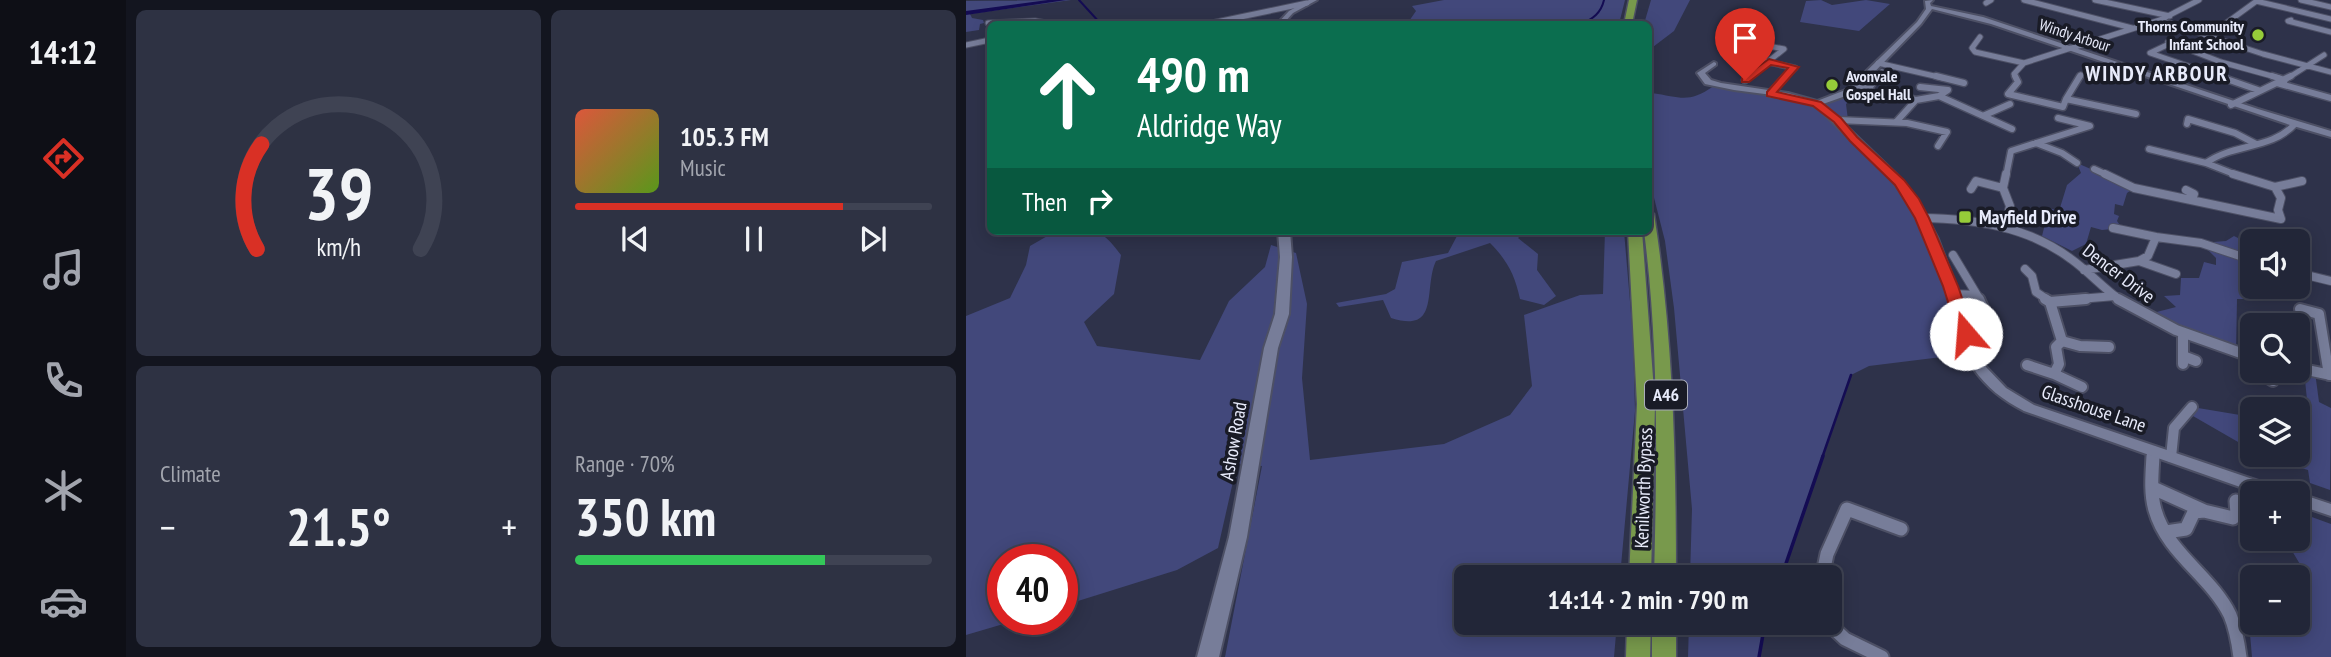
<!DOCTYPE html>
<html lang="en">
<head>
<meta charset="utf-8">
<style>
  body { margin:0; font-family:"PT Sans Narrow",sans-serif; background:#2e3243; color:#f1f3f6; height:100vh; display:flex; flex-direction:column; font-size:26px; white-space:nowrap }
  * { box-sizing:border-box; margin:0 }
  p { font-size:23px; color:#a2a5ae }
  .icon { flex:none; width:38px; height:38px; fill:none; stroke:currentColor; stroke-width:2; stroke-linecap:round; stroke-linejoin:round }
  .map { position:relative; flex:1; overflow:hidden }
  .drawer { display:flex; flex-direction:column; gap:10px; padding:10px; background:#13151f; width:840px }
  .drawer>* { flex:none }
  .hud { position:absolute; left:21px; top:21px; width:665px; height:214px; border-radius:10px; box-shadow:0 4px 18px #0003,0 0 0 2px #3f4353; background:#0b6e4f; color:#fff; overflow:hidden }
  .controls { position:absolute; left:1274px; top:229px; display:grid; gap:14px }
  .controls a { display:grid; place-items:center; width:70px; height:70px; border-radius:10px; background:#222638; box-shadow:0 4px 18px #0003,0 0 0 2px #3f4353; font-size:35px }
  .speed { position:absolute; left:21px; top:544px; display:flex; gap:14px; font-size:35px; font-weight:700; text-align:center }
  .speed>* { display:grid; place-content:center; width:91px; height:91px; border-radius:50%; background:#222638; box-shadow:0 4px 18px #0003,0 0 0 2px #3f4353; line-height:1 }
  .speed .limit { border:10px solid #d22; background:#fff; color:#111 }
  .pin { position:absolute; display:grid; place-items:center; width:60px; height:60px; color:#fff; margin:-72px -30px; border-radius:50% 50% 50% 0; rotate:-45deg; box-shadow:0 0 7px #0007 }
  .pin .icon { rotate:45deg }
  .me { position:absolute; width:77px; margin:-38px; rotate:342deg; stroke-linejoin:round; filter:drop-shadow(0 0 5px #0008) }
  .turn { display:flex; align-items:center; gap:24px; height:147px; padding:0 35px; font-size:32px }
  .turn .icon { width:91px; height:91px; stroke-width:2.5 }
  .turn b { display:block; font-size:49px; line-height:60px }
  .then { display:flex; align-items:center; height:66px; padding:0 35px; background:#0003; gap:14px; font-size:26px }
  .big { font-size:52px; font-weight:700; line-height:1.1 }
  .drawer .widget { flex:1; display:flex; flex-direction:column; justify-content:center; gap:10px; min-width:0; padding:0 24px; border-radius:10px; background:#2e3243 }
  .drawer .dial { align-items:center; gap:0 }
  .dial svg { height:182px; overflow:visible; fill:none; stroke:#3f4353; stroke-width:7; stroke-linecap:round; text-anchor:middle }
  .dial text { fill:#f1f3f6; stroke:none }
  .song { display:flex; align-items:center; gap:21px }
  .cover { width:84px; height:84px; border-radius:10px; background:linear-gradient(135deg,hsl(10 70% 55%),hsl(90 70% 35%)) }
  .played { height:7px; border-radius:4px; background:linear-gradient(90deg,#d93025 75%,#3f4353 75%) }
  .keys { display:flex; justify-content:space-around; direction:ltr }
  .heat { display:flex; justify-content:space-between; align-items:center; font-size:38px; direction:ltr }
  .charge { height:10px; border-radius:5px; background:linear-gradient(90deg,#34c759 70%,#3f4353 0) }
  .drawer .tiles { flex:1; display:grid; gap:10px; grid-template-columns:repeat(2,1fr) }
  .trip { position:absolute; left:488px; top:565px; width:388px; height:70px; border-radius:10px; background:#222638; box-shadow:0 4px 18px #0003,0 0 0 2px #3f4353; font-weight:700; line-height:70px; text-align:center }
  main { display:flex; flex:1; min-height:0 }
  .menu { display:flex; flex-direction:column; width:126px; justify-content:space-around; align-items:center; background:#0e0f16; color:#a2a5ae }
  .menu .icon { width:49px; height:49px }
  .menu .active { color:#d93025 }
  .menu b { font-size:32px; color:#f1f3f6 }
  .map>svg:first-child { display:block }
  .green { fill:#42487b }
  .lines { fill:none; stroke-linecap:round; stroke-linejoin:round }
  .stream-far2 { stroke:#140c53; stroke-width:2 }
  .stream-far1 { stroke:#140c53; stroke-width:2.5 }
  .stream { stroke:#140c53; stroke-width:3.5 }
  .river { fill:#140c53; fill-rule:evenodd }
  .minor-far4-casing { stroke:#4d5065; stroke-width:7 }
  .minor-far3-casing { stroke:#4d5065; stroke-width:9 }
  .minor-far2-casing { stroke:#4d5065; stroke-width:10 }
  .minor-far1-casing { stroke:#4d5065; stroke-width:14 }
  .minor-casing { stroke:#4d5065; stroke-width:17 }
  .tertiary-casing { stroke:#4d5065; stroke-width:4 }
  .secondary-casing { stroke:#4d5065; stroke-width:4 }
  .trunk-casing { stroke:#4d5065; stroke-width:3 }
  .minor-far4 { stroke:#777d99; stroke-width:5 }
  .minor-far3 { stroke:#777d99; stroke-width:6 }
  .minor-far2 { stroke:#777d99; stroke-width:8 }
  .minor-far1 { stroke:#777d99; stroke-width:10 }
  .minor { stroke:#777d99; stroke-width:13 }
  .tertiary { fill:#777d99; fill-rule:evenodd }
  .secondary { fill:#777d99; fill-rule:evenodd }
  .trunk { fill:#78994c; fill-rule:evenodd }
  .route { fill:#d93025; stroke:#8d1f18; stroke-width:2 }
  .poi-dot { fill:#96cc39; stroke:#191b26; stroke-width:2.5 }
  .labels { text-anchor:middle; stroke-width:7; stroke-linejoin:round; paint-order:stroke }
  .far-poi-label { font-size:16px; font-weight:bold; fill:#e8ebfb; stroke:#191b26; text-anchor:end }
  .far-street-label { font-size:16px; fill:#e8ebfb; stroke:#191b26 }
  .shield { fill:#191b26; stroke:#aaadbb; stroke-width:2 }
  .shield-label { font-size:18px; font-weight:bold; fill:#e8ebfb }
  .poi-label { font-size:19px; font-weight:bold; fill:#e8ebfb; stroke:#191b26; text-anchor:start }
  .street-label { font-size:19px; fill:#e8ebfb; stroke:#191b26 }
  .far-district-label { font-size:21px; font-weight:bold; letter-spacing:2px; fill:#e8ebfb; stroke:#191b26 }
</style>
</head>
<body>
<main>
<nav class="menu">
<b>14:12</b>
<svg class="icon active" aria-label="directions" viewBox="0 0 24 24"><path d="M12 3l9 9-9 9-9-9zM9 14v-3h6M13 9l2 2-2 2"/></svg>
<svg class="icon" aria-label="music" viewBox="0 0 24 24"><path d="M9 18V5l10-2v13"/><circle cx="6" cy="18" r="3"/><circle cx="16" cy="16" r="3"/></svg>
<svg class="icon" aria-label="phone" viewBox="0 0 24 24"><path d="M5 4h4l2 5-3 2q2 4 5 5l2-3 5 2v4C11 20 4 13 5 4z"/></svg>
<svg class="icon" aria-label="climate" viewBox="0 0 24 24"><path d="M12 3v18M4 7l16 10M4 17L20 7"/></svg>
<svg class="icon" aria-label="car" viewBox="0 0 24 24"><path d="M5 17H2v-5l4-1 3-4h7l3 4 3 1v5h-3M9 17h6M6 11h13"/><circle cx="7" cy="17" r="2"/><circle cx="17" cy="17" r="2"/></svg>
</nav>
<section class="drawer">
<div class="tiles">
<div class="widget dial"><svg viewBox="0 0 100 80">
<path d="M14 69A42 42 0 1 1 86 69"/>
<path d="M14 69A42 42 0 0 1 16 23" stroke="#d93025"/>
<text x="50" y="56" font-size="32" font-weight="700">39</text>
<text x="50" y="72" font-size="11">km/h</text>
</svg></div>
<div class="widget">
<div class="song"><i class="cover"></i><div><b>105.3 FM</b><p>Music</p></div></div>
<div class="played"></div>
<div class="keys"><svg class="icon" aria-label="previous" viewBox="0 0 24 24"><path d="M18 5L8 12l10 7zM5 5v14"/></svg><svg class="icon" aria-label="pause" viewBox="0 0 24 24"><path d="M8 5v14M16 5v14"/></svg><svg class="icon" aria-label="next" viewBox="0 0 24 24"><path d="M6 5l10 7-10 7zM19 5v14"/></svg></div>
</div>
<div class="widget"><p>Climate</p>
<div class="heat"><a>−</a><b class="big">21.5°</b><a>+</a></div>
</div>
<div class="widget"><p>Range · 70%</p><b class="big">350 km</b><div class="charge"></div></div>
</div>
</section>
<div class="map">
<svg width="1365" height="657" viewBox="0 0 1365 657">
  <rect width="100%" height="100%" fill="#2e324a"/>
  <path class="green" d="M105 0 4 14 6 18 17 20 18 23 14 24 13 30 0 32V1Z
    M478 0H659L653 24H441L450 11 446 6Z
    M685 0H724L708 31 683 50 682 24H678Z
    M855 0 866 5 900 0 924 4 893 31 834 22 840 1Z
    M682 68 685 93C716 97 721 104 748 86L851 104 884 92 891 94 880 104 882 120H872L874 128C895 154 924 174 943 204 970 247 985 306 1000 354L903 366 885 375 815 577H724L726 509 708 308 699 241 683 178Z
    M1111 163 1168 188 1161 193 1157 206 1149 204 1148 214 1153 216 1151 221 1156 228 1136 230 1125 227 1120 244 1106 251 1076 236 1083 208 1093 211 1101 185 1115 173Z
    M90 231C127 231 132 224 155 255L148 294 118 322 131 346 234 360 263 301 299 267 305 245 330 253 341 304 336 378 344 460 478 444 544 415 566 386 558 315 614 295 637 294 639 231H658L667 337 669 411 654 577 500 578V623H651L648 657H259L296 466 271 464 252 548 211 570 96 606V560H37V620H51L0 635V316L44 298 60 265 64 246Z
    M531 231H559L552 238 572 254 571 270 590 296 578 305 554 299C549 275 541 260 524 243L470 261C457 288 475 334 425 318L417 300 373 307 370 303 420 294 429 289 436 262 482 253 491 236Z
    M1268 236 1286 245V282H1283L1282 291 1289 299H1271L1270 352 1179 315 1210 307 1198 296 1214 295 1215 278H1233L1238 262 1250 265V258L1235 243 1260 241Z
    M1338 370 1349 372 1353 402 1365 408 1364 490 1344 483 1342 470 1332 467 1331 463 1308 455H1332V410L1307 409 1305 399 1342 410Z
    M1226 407 1286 417V450L1220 412Z
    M1332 512 1365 524V657H1286L1284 634 1272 606 1286 605V623H1332V589L1341 576 1319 539H1332Z
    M723 623H799L793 657H722Z"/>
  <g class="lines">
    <path class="stream-far2" d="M113 0 135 24
      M615 24C627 19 635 13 638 0"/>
    <path class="stream-far1" d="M856 458 885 375"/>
    <path class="stream" d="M815 578 857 456
      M793 657 799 623"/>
    <path class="river" d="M82 0H100L0 15V11Z"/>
    <g class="minor-far4-casing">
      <path id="minor-far4" d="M1058 0 1166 28
        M1129 0 1204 16
        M1335 0 1365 7
        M1290 1 1365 19
        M1020 3 1025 0
        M1194 20 1297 54 1365 72
        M1325 20 1322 21 1365 32
        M22 23 69 21 86 24
        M241 24 341 3
        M1234 33 1252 29 1292 0
        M1014 37 1006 48 1009 52 1058 63
        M1202 42 1215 44H1203Z
        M1203 44 1184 53 1257 78
        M0 45 24 40
        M1211 45 1255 62 1313 78
        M1106 48 1194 20 1233 0
        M783 58 829 68 818 78
        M912 63 977 78
        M781 78 818 49 792 44
        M911 78 916 72
        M1050 78 1048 74 1058 63 1105 48
        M1113 78 1115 75
        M1322 78 1358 55"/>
    </g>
    <g class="minor-far3-casing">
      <path id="minor-far3" d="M970 76 998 83
        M1049 76 1052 82 1042 94 1097 107 1100 99 1170 114
        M1252 76 1292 90
        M1306 76 1319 80
        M779 80 784 76
        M1311 83 1365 98
        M890 85 904 87 912 76
        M954 87 982 90 973 96
        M924 92 950 100
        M804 94 820 76
        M1100 99 1114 76
        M1265 105 1325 76
        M1019 115 1044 104
        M872 120 941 123 981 132 972 146
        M931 121 950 100 973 96 1046 129
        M1221 124 1222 119 1269 133 1290 144
        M1070 143 1096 153 1111 163
        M1183 149 1240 163
        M1128 169 1143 176
        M1040 176 1045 151 1124 126 1092 118
        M1273 176 1240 163C1268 143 1305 150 1329 124"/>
    </g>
    <g class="minor-far2-casing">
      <path id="minor-far2" d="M1139 174 1168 188 1315 219 1312 210 1315 198 1309 187
        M1267 174 1309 187 1336 181
        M1005 189 1010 181 1037 188
        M1220 190 1228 194 1226 200
        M956 218C1009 219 1061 226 1105 259 1122 271 1137 288 1154 300
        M1039 228 1044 206 1037 188 1040 174
        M1147 228 1190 237
        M1332 244 1339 238
        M987 255 1011 295 987 294
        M1173 261 1210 274
        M1059 269 1066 276 1070 292 1082 300
        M1118 270 1173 261 1182 256 1190 237 1235 243 1286 260
        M1332 273 1365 281
        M1011 295 1014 300
        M1101 300 1149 296"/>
    </g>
    <g class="minor-far1-casing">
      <path id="minor-far1" d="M1013 299 1018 310
        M1079 299 1084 302
        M1152 299 1210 330 1286 357
        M1334 309 1353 314 1363 375
        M1217 333V364
        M1096 341 1114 346 1143 347
        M1217 356 1230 361
        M1061 365 1088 374 1093 364 1090 347 1096 341 1084 302 1120 299
        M1332 368 1365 375
        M1088 374 1116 387
        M1296 374 1307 381
        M1285 376 1296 374 1297 371
        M1205 457 1208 428 1226 407
        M1187 458V451"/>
    </g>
    <g class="minor-casing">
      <path id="minor" d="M1187 456C1186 474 1184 493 1189 510 1201 553 1245 576 1264 615 1270 629 1272 642 1274 657
        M1187 488 1238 511
        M1270 501 1271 514
        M1200 532 1220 529 1228 512 1238 511 1267 518 1271 514 1286 520
        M856 578 861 554 881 509 935 529
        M862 623 879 639 916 657"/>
    </g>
    <g class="tertiary-casing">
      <path id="tertiary" d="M967 0 964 3 965 6 1017 17 1292 109 1365 131V137L1324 125 1025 24 966 9 955 24 888 93 857 104 930 174 951 199 972 239 1020 367 1040 388 1068 405 1319 490 1322 494H1294L1058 411C1037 400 1021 388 1007 368L962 239 941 199 924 178 851 107 822 97 768 90 739 84 731 73 748 62 750 63V65L739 73 745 80 755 83 822 93 851 101 882 89 951 22 960 9 959 1Z
        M1332 493 1365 504V516L1332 505V494H1330Z"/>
    </g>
    <g class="secondary-casing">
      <path id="secondary" d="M343 0H351L327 13 317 24H311L323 11Z
        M312 231H324L326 257 323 314 312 348 281 537 253 657H231L263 537 298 348 309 314 314 257Z"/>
    </g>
    <g class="trunk-casing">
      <path id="trunk" d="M663 0H671L666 24H658Z
        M682 210 688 214C707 335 710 455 710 578H688C691 462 693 346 678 231H682Z
        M662 231H676L689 404 685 578H663L671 404Z
        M661 623H685L684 657H660Z
        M686 623H710V657H686Z"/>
    </g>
    <use href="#minor-far4" class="minor-far4"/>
    <use href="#minor-far3" class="minor-far3"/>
    <use href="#minor-far2" class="minor-far2"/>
    <use href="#minor-far1" class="minor-far1"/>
    <use href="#minor" class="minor"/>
    <use href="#tertiary" class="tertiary"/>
    <use href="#secondary" class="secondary"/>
    <use href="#trunk" class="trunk"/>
  </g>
  <path class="route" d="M803 59 833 67 811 92 855 102 875 118 891 137 938 180 953 199 963 218 992 286 1008 334 1006 337 1000 339 992 334 977 286 949 218 929 185 884 141 868 122 847 106 801 96V92L822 68 805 65 783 82H776V78Z"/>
  <g class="poi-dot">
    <circle cx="1292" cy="35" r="7"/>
    <circle cx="866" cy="85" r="7"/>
    <rect x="992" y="210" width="14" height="14" rx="3.5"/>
  </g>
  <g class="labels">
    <g class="far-poi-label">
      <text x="1278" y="32">Thorns Community<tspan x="1278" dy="18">Infant School</tspan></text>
      <text x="880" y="82" text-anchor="start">Avonvale<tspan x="880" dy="18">Gospel Hall</tspan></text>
    </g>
    <g class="far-street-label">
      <text transform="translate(1109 35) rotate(18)" y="6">Windy Arbour</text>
    </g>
    <rect class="shield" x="679" y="380.5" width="42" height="29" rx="5"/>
    <g class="shield-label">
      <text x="700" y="401">A46</text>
    </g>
    <g class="poi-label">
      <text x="1013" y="224">Mayfield Drive</text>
    </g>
    <g class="street-label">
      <text transform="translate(1153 273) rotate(37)" y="7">Dencer Drive</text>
      <text transform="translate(1128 408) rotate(19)" y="7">Glasshouse Lane</text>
      <text transform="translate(267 441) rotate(-80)" y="7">Ashow Road</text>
      <text transform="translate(677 488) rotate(-88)" y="7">Kenilworth Bypass</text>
    </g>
    <g class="far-district-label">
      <text x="1191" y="81">WINDY ARBOUR</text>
    </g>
  </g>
</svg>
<div class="controls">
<a><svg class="icon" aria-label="sound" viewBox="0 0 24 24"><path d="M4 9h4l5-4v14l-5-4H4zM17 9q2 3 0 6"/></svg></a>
<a><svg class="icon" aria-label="search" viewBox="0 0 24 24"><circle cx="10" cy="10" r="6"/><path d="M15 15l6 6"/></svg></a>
<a><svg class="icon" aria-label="layers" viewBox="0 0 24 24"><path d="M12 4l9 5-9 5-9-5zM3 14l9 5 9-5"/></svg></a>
<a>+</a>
<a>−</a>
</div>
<div class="speed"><div class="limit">40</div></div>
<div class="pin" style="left:779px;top:80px;background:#d93025"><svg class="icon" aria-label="arrive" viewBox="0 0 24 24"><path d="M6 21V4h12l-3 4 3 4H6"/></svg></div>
<svg class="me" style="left:1000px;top:334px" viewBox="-20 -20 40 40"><circle r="19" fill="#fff"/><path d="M0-13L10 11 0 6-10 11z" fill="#d93025"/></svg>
<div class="trip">14:14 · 2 min · 790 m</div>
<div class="hud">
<div class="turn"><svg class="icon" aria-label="ahead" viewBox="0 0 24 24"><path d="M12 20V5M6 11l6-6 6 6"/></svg><div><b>490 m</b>Aldridge Way</div></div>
<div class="then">Then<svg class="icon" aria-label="right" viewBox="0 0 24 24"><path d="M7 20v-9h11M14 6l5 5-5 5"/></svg></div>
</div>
</div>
</main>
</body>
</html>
